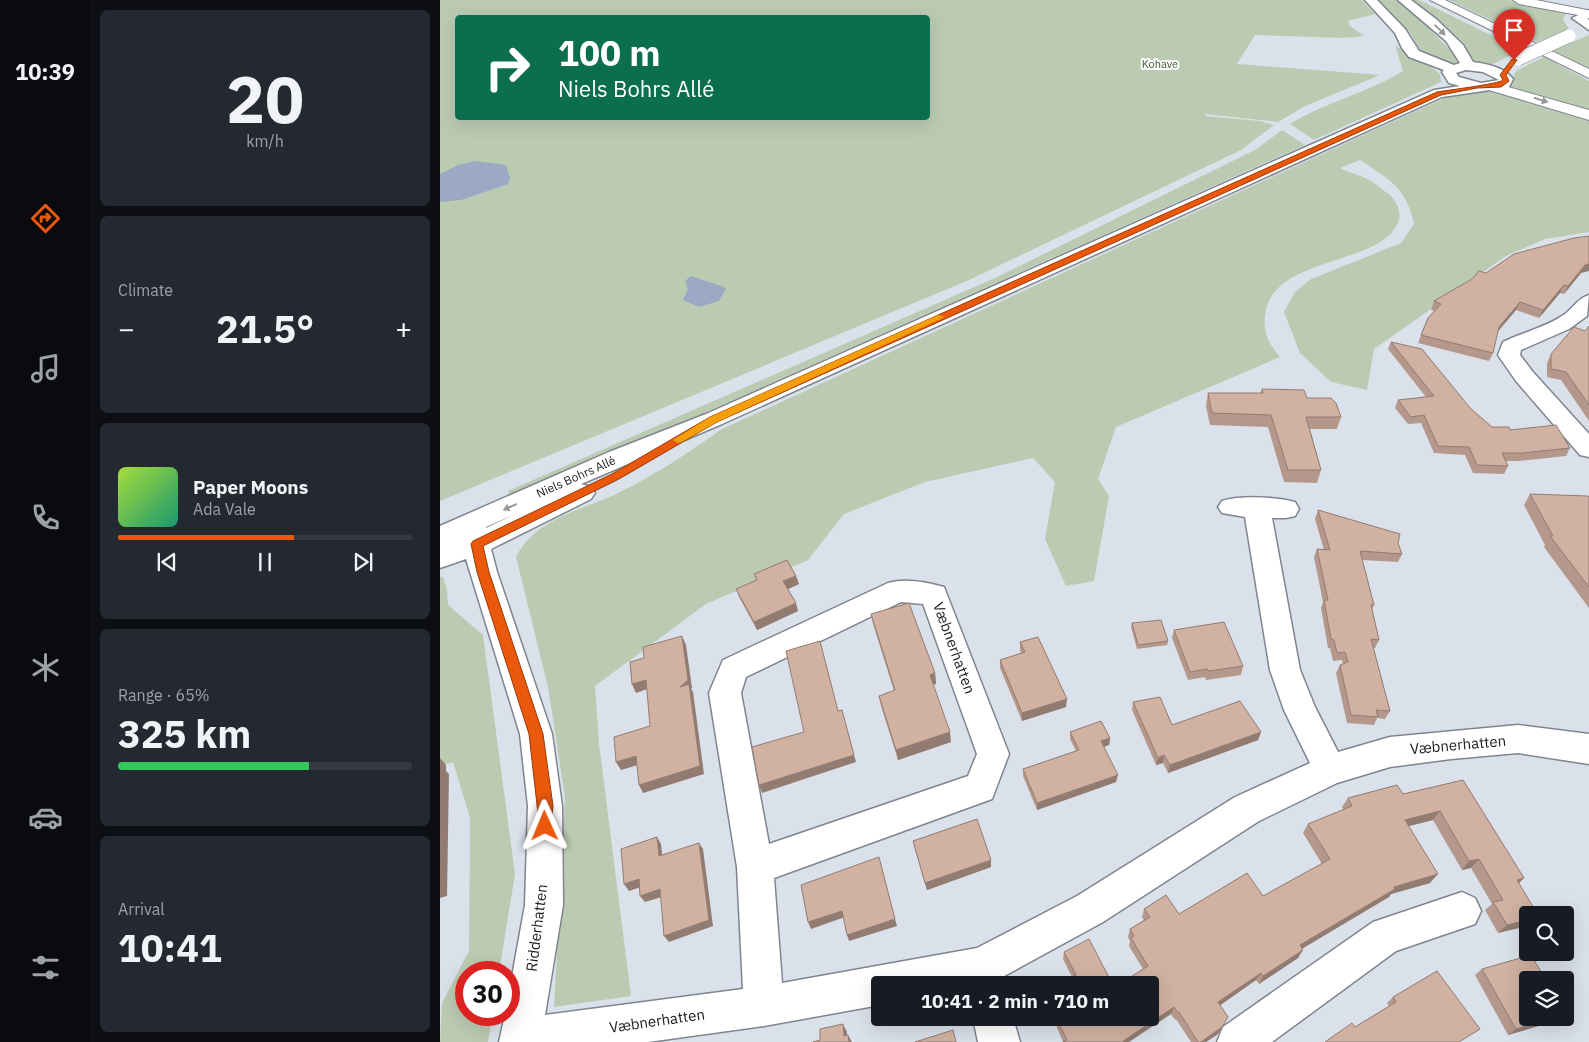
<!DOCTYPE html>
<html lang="en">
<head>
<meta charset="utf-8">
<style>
  body { margin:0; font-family:"IBM Plex Sans",sans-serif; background:#242831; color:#f1f3f6; height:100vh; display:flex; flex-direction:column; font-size:19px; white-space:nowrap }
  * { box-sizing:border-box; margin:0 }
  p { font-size:16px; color:#9ea1a6 }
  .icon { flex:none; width:28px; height:28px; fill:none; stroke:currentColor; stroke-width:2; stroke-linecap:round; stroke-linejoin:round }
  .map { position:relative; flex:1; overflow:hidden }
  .details { display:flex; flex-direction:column; gap:10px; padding:10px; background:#0d0f14; width:350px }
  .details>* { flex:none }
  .guide { position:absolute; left:15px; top:15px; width:475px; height:105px; border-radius:5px; box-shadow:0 5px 20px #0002; background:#0b6e4f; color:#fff; overflow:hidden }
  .fabs { position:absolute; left:1079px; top:906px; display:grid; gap:10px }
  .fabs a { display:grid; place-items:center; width:55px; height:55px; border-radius:5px; background:#171b24; box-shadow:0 5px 20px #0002; font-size:25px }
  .speed { position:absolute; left:15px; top:961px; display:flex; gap:10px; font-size:25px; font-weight:700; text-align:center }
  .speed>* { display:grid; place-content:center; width:65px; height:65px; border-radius:50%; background:#171b24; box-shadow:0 5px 20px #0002; line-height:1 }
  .speed .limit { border:8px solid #d22; background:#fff; color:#111 }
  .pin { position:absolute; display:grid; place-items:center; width:42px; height:42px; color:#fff; margin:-51px -21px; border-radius:50% 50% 50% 0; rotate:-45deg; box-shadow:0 0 5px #0007 }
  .pin .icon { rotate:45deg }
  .me { position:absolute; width:55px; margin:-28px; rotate:359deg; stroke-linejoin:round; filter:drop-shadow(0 0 4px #0008) }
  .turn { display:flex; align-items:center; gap:18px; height:105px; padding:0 20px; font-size:22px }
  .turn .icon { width:65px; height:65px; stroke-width:2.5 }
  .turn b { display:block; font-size:35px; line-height:42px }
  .big { font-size:38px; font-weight:800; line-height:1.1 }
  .details .card { flex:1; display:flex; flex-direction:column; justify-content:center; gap:8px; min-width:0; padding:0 18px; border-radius:8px; background:#242831 }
  .details .dial { align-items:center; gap:0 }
  .dial b { font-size:65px; line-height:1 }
  .song { display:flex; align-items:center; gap:15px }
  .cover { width:60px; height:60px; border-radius:8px; background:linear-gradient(135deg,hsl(80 70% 55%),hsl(160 70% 35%)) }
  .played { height:5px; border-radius:2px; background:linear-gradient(90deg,#ea580c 60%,#363941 60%) }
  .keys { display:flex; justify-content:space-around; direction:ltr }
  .heat { display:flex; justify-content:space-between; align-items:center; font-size:28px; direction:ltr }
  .charge { height:8px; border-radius:4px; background:linear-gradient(90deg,#34c759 65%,#363941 0) }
  .trip { position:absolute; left:431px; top:976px; width:288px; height:50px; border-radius:5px; background:#171b24; box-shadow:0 5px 20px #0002; font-weight:800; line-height:50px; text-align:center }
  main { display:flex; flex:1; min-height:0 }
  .dock { display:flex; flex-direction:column; width:90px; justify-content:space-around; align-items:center; background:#090b0e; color:#9ea1a6 }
  .dock .icon { width:35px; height:35px }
  .dock .current { color:#ea580c }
  .dock b { font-size:22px; color:#f1f3f6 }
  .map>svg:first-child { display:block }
  .green { fill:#bbcbb2; fill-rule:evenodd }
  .water { fill:#9ba9c4 }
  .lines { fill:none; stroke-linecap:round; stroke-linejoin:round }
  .minor-casing { stroke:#7f858f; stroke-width:3 }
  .major-casing { stroke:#7f858f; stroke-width:2 }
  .minor { fill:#fff; fill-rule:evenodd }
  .major { fill:#fff; fill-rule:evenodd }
  .minor-bridge-casing { stroke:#7f858f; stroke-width:14; stroke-linecap:butt }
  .minor-bridge { stroke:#fff; stroke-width:13 }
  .wall { fill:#b3988b }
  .shaded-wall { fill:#927c71 }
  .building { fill:#d0b1a2; stroke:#927c71 }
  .oneway { fill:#98999b }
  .route { fill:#ea580c; stroke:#983908 }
  .slow { fill:#f59e0b }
  .labels { text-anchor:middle; stroke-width:4; stroke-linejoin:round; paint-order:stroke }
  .far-park-label { font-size:11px; fill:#3a552b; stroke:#fff }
  .street-label { font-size:12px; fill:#1a1d20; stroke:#fff }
  .near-street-label { font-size:15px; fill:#1a1d20; stroke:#fff }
</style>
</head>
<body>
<main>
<nav class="dock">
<b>10:39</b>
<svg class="icon current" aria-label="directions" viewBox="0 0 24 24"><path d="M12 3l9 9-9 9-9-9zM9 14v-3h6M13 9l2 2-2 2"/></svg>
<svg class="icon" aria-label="music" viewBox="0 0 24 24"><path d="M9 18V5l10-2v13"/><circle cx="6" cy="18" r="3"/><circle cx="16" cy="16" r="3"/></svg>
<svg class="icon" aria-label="phone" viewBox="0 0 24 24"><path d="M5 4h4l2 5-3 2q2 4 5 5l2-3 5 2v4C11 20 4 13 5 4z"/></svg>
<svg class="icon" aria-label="climate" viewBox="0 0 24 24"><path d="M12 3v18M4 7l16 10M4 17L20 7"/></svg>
<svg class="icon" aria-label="car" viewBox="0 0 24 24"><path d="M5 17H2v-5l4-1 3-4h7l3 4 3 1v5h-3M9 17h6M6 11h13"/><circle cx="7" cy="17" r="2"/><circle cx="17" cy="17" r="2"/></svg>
<svg class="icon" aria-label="filters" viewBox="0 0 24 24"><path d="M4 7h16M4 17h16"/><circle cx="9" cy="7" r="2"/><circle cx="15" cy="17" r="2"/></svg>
</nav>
<section class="details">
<div class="card dial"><b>20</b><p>km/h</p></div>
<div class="card"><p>Climate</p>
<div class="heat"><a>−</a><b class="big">21.5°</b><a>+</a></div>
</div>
<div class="card">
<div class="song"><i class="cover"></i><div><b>Paper Moons</b><p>Ada Vale</p></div></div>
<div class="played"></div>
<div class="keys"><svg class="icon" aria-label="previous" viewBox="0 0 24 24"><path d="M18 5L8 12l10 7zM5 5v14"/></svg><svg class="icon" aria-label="pause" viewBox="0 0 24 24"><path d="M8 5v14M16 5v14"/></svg><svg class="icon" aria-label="next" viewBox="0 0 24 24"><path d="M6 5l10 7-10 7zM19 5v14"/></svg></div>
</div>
<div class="card"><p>Range · 65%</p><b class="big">325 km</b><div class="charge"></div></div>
<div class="card"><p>Arrival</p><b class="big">10:41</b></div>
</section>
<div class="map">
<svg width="1149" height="1042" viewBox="0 0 1149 1042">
  <rect width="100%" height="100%" fill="#dae1eb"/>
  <path class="green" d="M0 0H922L935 14 908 21 910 26 924 36 903 38 815 35 797 64 940 75 863 107 838 122 765 114V116L819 121 834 125 801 150 529 280 0 501ZM18 18H488V118H18Z
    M937 0H956L969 8 1016 56 1017 62 1009 65 983 56 971 34Z
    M970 0H979L1081 50 1051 65 1035 64C1021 37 995 16 970 0Z
    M1009 0H1069L1126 13 1123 19 1129 29 1097 42Z
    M1149 35V71L1111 51Z
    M955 45C969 56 987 62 1000 74L1001 82 874 140 850 124C886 102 927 93 963 71Z
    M1104 57 1149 81V111L1069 86 1076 71Z
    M1026 92H1060L1149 121V232L1105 239 1066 256 934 349 927 390 891 382 860 353 844 312 855 292 871 279 961 243 974 224C966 187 950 180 920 160L900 168C907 172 917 174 925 178 933 181 943 190 950 195 956 201 961 210 959 219 947 267 830 254 825 316 823 333 829 344 840 357L676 427 658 479 669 496 654 581 626 586 605 539 615 482 593 458 485 482 404 514 368 560 266 604 155 686 159 744 191 996 114 1007 125 797 108 687 76 557C94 520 140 510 174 495 188 488 202 481 215 473 238 460 260 444 282 429L1009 96Z
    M842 130 865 145 72 499 68 491 555 278 815 150Z
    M0 577H3L7 589 8 605 43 635 75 874 59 972H26V1015H53L48 1042H0L2 1003 29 951 30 818 13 762 0 766Z"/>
  <path class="water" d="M35 161 66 165 70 178 68 184 21 200 0 202V174L18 165Z
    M251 276 284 287 286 289 279 301 259 307 243 300 248 289 245 281Z"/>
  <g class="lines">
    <g class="minor-casing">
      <path id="minor" d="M925 0H937L965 29 979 51 1014 65 1020 63 1006 41 958 0H971L996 19 1023 45 1033 62C1047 64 1064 67 1073 79L1069 87 1064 88 1002 97 282 424 141 484 151 487 155 493 151 499 51 549 57 572 112 734 122 806 123 905 105 1015 303 989 297 867 269 693 283 660 448 583C466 578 486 582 504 587L569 754 552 799 334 878 342 983 537 948 637 896 795 797 870 763 844 710 830 670 805 517 782 513 778 507 782 501C800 495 837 497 855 502L859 509 855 516 846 518H832L860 670 875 707 898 752 950 737 1078 725 1149 734V764L1078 753 1011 759 950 767 897 783 819 821 663 922 555 981 545 985H440V1005L324 1026 208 1042H59L65 1015H69V993L85 905 88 806 80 734 26 559 0 568V547L6 545 0 547V526L169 452 266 414 994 90 1020 86 1009 83 1002 72 1004 70 969 57 962 48 955 33ZM1026 70 1043 72 1059 80 1041 83 1019 77 1016 73ZM78 513 46 528V527ZM461 602 483 604 537 754 528 776 329 844 301 693 306 677Z
        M1149 10V18L1147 19 1149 20V30L1132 18Z
        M1149 295 1147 316 1129 329 1081 350 1080 355 1092 371 1149 434V457L1140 455 1076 381 1058 355 1063 342C1083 332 1107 327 1125 314 1133 308 1138 298 1149 295Z
        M1022 892 1035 898 1041 911 1035 924 956 951 832 1042H777L783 1027 933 922Z
        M533 1018H573L580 1042H538Z"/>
    </g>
    <g class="major-casing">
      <path id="major" d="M990 0H1005L1149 69V78Z
        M1073 0H1096L1147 10 1149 11V17L1079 4Z
        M1054 83 1149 110V120L1049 90 1047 87Z"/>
    </g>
    <use href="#minor" class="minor"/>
    <use href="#major" class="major"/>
    <g class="minor-bridge-casing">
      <path id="minor-bridge" d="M1078 59 1129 36"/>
    </g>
    <use href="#minor-bridge" class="minor-bridge"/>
  </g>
  <path class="wall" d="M1046 273H1141L1124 294 1120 293 1099 318 1076 310 1057 332 1053 353 1049 361 978 343 988 318 995 311 991 310 994 301Z
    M1149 326V421L1121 380 1107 377V363L1111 354 1145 331Z
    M951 342 1031 409 1052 427 1070 430 1130 448 1126 456 1079 461H1066L1068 466 1064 474 1033 473 1025 455 994 453 981 423 968 424 955 408 958 400 986 397 948 349Z
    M822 389 867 398 901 417 897 429H870L881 470 877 483 844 482 828 427 770 425 766 406 768 393H820Z
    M1090 494 1149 497V608L1104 547 1105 545 1084 505Z
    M878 510 958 543 962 554 958 562 922 560 934 605 932 609 939 640 935 648H933L950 711 945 719 937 718 934 725 907 723 896 673 900 665 903 664 902 660 893 661 890 648H888L881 608 883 602 874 557 877 549 884 550 875 519Z
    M314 574 356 576 359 584 348 589 358 611 317 630 299 597 296 589 316 580Z
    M431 614 495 673 496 684 493 685 511 742 458 760 441 706 439 696 454 691 433 624Z
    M692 623 728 641 727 645 697 649 691 627Z
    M734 630 803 666 801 675 766 680 765 677 748 680 732 638Z
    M580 642 626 707 582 721 560 668V660L581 653 580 650Z
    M693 702 732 725 821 732 818 740 728 773 723 763 716 765 692 710Z
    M630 732 670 738 669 745 664 747 676 782 597 810 583 776V769L636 751 630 739Z
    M1023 780 1084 878 1079 883 1098 915 1058 933 1045 910 1052 904 1031 868 1022 870 993 820 968 826 990 883 951 894 949 897 862 948 858 958 819 984 816 980 780 1005 788 1017 778 1034 766 1042H751L736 1019 735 1020 731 1014 623 1042 613 1018H710L703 969 689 946 690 941 688 937 690 929 704 920 702 917 704 909 739 914 823 896 882 864 863 833 868 824 904 810 902 807 908 798 963 794Z
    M473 841 551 867 487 890Z
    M624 952 673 985 632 977 623 959Z
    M1042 969 1119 1020 1068 1035 1035 975Z
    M953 997 1040 1029 1033 1034 915 1027 949 1006 947 1003Z"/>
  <path class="shaded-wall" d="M1149 264V271L1141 273 1124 294 1128 286 1145 265Z
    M1124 285 1120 293 1099 318 1103 310Z
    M1080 302 1076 310 1055 335 1059 327Z
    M356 576 359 584 346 590 343 581Z
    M356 603 358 611 317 630 314 622Z
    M242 636 246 645 252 688 251 689 253 692 264 774 203 793 199 785 240 687Z
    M495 673 496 684 491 685 490 675Z
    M206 680 210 688 196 693 192 684Z
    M627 699 626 707 582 721V713Z
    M510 732 511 742 458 760 456 750Z
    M821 732 818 740 728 773 730 765Z
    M670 738 669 745 660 748 661 741Z
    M414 755 416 762 322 793 319 785Z
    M724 755 723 763 716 765 718 758Z
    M196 756 201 764 181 770 176 762Z
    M0 758 6 765V771L9 774 7 896 0 898Z
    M678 775 676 782 597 810V803Z
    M1000 811 993 820 958 829 965 820Z
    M217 837 221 844 223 862 219 856Z
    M259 843 263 849 273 926 229 942 224 936Z
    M1039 859 1031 868 1022 870 1029 861Z
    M551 860V867L487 890 485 883Z
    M998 874 990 883 951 894 949 897 855 953 860 945 954 887Z
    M1084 878 1076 886 1077 880Z
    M199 879 204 886 189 891 184 884Z
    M220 889 225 896 205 902 200 896Z
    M402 911 405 917 371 929 368 922Z
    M455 919 457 926 409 941 407 935Z
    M1088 920V926L1058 933 1067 925Z
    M863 950 858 958 819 984 823 976Z
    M821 973 816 980 775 1009 778 1002Z
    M734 1007 731 1014 689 1042H683V1041Z
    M1117 1018H1123L1119 1020 1068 1035 1076 1029Z
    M403 1024 407 1032V1042L404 1036Z
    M782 1027 778 1034 766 1042H761Z
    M408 1035 412 1042H409Z"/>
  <path class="building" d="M1149 236V264L1145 265 1128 286 1124 285 1103 310 1080 302 1059 327 1053 353 981 335 988 318 1001 304 994 301 1032 279 1039 271 1046 273 1074 254 1134 238Z
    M1149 326V405L1126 372 1111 369V354L1134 327 1145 331Z
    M951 342 982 349 1031 409 1052 427H1069L1070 430 1116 425 1130 448 1083 453H1062L1068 466 1037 465 1029 447 998 446 984 415 971 417 958 400 994 396Z
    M822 389 864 390 867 398H891L896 403 901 417H866L881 470H848L831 415 772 413 768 393H823Z
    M1090 494 1148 496 1149 497V587L1110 536H1113Z
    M878 510 960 534 958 543 962 554 920 551 934 605H931L939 640 931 639 950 711 936 710 938 717 911 715 900 665 908 662 905 652 897 653 894 640 891 639 884 600H888L877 549 890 550Z
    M347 560 356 576 343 581 356 603 314 622 296 589 317 580 314 574Z
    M469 603 495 673 490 675 510 732 456 750 439 696 455 690 431 614Z
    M721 620 728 641 698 645 692 623Z
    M784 622 803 666 769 671 767 669 750 672 734 630Z
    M242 636 248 680 240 687 249 684 260 766 199 785 196 756 176 762 174 737 210 726 206 680 192 684 190 662 204 658 203 647Z
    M598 637 627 699 582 713 560 660 585 652 580 642Z
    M380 641 398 711 402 710 414 755 319 785 312 747 364 732 346 651Z
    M720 697 732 725 800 701 821 732 730 765 724 755 718 758 693 702Z
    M661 721 670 738 661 741 678 775 597 803 583 769 639 750 630 732Z
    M1023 780 1084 878 1077 880 1098 915H1088V920L1067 925 1053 902 1063 900 1039 859 1029 861 1000 811 965 820 998 874 954 887 955 889 860 945 863 950 823 976 821 973 778 1002 788 1017 782 1027 761 1042H758L739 1012 738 1013 734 1007 683 1041 684 1042H623L627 1040 616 1018H710V985H678L708 966 691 938 694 936 690 929 710 917 704 909 726 895 739 914 807 873 823 896 890 859 868 824 912 806 908 798 957 785 963 794Z
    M537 819 551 860 485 883 473 841Z
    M217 837 219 856 259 843 269 920 224 936 220 889 200 896 199 879 184 884 181 849Z
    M439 857 455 919 407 935 402 911 368 922 361 885Z
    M649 939 673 985H617L636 975 624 952Z
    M1091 955 1106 980H1088V1018H1117L1076 1029 1042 969Z
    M997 971 1040 1029 1019 1042H885L912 1023 915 1027 956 1002 953 997Z
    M403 1024 404 1036 408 1035 409 1042H373L380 1040V1029Z
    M513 1030 516 1042H475Z"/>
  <defs><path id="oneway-solid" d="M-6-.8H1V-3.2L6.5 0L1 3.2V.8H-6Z" transform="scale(1.25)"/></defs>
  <g class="oneway">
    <use href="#oneway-solid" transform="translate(1000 30) rotate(44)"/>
    <use href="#oneway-solid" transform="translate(1101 100) rotate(17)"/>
    <use href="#oneway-solid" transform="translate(70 507) rotate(156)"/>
  </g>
  <path class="route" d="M1072 59 1077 60 1066 75 1069 81 1061 87 1037 88 1001 95 277 422 179 479 43 546 49 572 103 734 113 806 110 831 105 833 100 831 89 734 37 572 31 544 33 541 172 474 270 417 997 92C1008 90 1059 84 1063 80L1060 75Z"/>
  <path class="slow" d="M498 315 505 317 277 422 242 442 238 443 233 440 270 417Z"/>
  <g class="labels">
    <g class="far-park-label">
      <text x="720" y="68">Kohave</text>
    </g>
    <g class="street-label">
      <text transform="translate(136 477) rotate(-24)" y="4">Niels Bohrs Allé</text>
    </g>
    <g class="near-street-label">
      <text transform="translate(514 648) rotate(70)" y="5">Væbnerhatten</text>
      <text transform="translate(1018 745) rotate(-5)" y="5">Væbnerhatten</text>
      <text transform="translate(97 928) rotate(-83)" y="5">Ridderhatten</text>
      <text transform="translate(217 1021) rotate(-8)" y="5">Væbnerhatten</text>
    </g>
  </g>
</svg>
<div class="fabs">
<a><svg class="icon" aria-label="search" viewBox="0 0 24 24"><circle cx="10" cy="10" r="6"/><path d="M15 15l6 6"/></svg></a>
<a><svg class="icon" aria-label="layers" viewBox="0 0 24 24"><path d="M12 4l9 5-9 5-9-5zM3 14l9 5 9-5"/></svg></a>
</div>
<div class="speed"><div class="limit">30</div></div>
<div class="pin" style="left:1074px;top:60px;background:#d93025"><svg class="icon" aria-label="arrive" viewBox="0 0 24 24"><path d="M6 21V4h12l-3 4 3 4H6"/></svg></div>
<svg class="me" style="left:105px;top:826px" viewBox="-20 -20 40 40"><path d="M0-17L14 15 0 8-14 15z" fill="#ea580c" stroke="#fff" stroke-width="4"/></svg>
<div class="trip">10:41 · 2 min · 710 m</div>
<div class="guide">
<div class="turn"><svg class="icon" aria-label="right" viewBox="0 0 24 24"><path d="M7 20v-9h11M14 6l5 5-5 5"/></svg><div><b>100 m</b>Niels Bohrs Allé</div></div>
</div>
</div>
</main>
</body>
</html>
